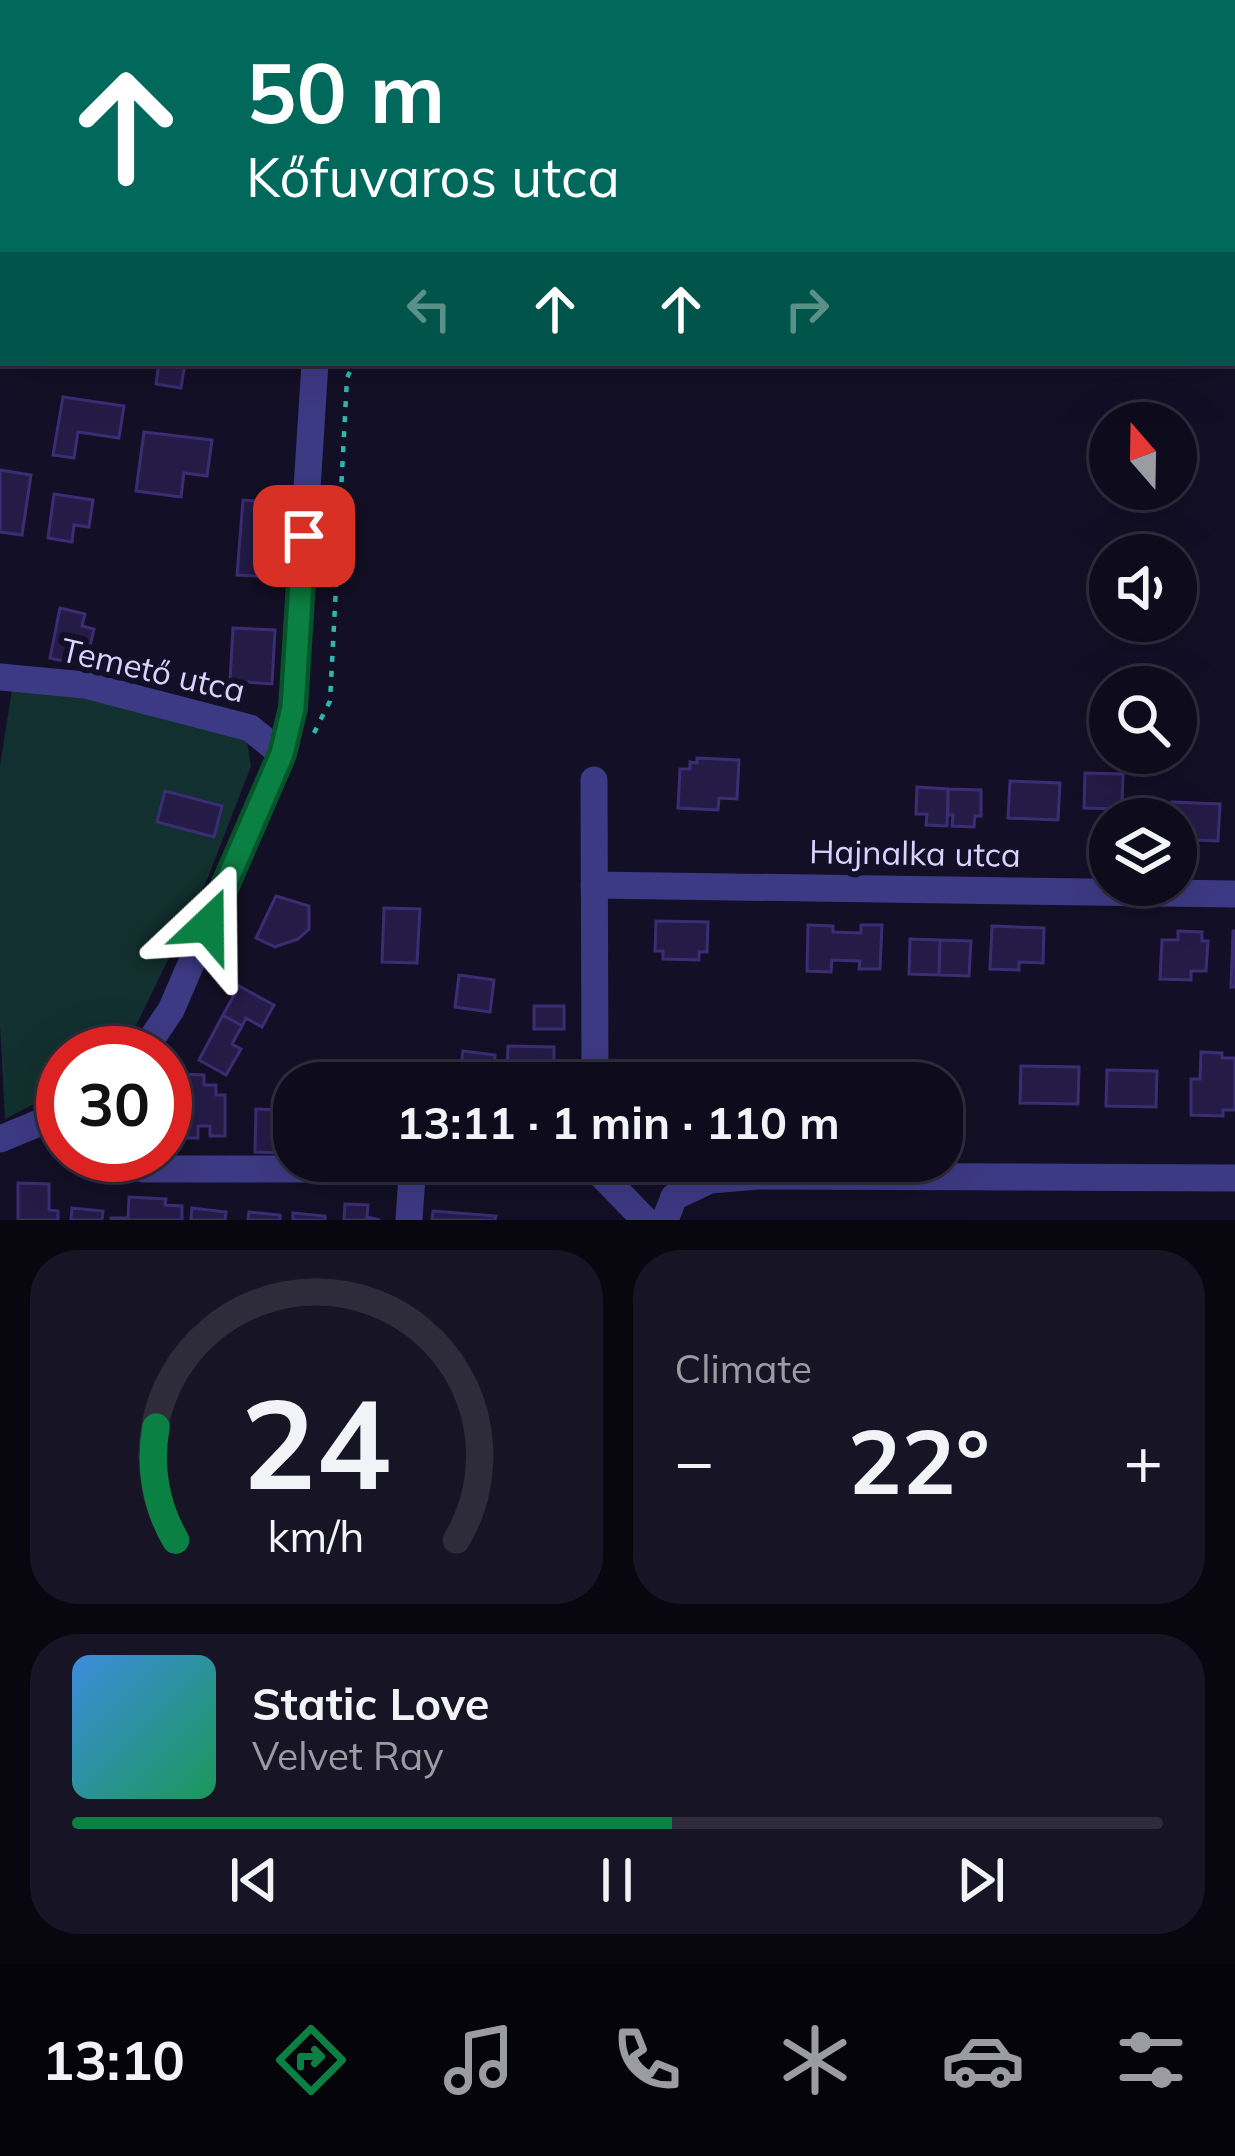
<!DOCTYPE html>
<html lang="en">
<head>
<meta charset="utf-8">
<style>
  body { margin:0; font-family:Mulish,sans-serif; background:#171425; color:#f1f3f6; height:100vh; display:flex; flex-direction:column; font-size:45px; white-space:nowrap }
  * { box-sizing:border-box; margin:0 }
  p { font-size:39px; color:#9b9ba3 }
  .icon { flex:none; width:66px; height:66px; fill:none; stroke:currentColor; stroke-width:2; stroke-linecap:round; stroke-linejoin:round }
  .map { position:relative; height:1220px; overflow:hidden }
  .panel { display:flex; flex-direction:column; gap:30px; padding:30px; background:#08060f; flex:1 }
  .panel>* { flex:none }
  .guide { position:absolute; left:0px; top:0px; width:1236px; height:366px; box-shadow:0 12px 48px #0002,0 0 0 3px #2e2b3b; background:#00695c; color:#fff; overflow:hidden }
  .needle { width:78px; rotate:340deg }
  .tools { position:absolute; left:1089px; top:402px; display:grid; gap:24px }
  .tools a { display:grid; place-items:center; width:108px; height:108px; border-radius:50%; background:#0e0b1c; box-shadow:0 12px 48px #0002,0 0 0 3px #2e2b3b; font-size:60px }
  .speed { position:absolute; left:36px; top:1026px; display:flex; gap:24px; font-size:60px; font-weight:700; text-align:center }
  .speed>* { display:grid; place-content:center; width:156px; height:156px; border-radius:50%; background:#0e0b1c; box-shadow:0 12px 48px #0002,0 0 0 3px #2e2b3b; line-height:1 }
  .speed .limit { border:18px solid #d22; background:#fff; color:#111 }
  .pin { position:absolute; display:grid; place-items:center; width:102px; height:102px; color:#fff; margin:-51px; border-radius:24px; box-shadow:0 6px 18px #0006 }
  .me { position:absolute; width:132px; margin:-66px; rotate:23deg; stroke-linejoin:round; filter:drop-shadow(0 0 9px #0008) }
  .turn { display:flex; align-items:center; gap:42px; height:252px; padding:0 48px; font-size:54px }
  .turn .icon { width:156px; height:156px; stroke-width:2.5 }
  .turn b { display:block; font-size:84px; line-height:102px }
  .lanes { display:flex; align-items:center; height:114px; padding:0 48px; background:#0003; justify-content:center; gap:60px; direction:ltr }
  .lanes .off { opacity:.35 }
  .big { font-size:90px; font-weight:700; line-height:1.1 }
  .panel .tile { flex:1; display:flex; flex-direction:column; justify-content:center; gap:18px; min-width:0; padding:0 42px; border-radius:48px; background:#171425 }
  .panel .dial { align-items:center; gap:0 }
  .dial svg { height:312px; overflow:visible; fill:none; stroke:#2e2b3b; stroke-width:7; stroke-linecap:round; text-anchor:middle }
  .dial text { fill:#f1f3f6; stroke:none }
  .song { display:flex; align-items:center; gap:36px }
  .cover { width:144px; height:144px; border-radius:18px; background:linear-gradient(135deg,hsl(210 70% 55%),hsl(150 70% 35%)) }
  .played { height:12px; border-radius:6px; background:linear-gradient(90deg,#0b8043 55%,#2e2b3b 55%) }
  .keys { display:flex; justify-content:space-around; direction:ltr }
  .heat { display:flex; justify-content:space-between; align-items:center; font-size:66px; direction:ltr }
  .panel .tiles { flex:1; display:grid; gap:30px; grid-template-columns:1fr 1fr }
  .tile:last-child { grid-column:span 2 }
  .trip { position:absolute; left:273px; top:1062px; width:690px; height:120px; border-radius:48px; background:#0e0b1c; box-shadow:0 12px 48px #0002,0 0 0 3px #2e2b3b; font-weight:700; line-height:120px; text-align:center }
  .tabs { display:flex; height:192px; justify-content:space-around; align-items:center; background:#06040b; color:#9b9ba3 }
  .tabs .icon { width:84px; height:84px }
  .tabs .on { color:#0b8043 }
  .tabs b { font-size:54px; color:#f1f3f6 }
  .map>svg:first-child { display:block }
  .green { fill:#12302f }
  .building { fill:#241b47; stroke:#3b2d73; stroke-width:3 }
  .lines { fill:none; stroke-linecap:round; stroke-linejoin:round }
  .path { stroke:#2fb8b0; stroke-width:4.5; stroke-dasharray:6 9; stroke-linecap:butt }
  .minor { stroke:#3d3a85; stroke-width:27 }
  .route-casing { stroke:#07532c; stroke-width:30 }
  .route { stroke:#0b8043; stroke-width:21 }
  .labels { text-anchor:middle; stroke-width:12; stroke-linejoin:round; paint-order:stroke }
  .street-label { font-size:33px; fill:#d9d4ff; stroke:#130f26 }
</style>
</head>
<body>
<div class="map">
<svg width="1235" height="1220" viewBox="0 0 1235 1220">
  <rect width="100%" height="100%" fill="#130f26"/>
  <path class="green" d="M14 678 244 724 251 766 207 880 127 1044 117 1053H63V1089L5 1119 0 1025V765Z"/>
  <path class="building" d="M159 363H185L181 388 156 384Z
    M63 397 124 406 119 438 78 432 74 458 53 455Z
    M144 432 212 440 207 476 184 473 181 497 136 491Z
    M0 470 31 475 22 535 0 532Z
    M54 494 93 500 89 527 74 525 72 542 48 538Z
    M243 500 280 503 273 577 237 575Z
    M60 608 85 614 82 626 94 629 90 646 81 645 77 664 50 658Z
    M233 628 275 630 272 684 230 681Z
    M697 758 739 760 737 799 719 798 718 810 678 808 680 769H690V762L697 763Z
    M1085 773 1123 774 1122 809 1084 808Z
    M1010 781 1060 783 1058 820 1008 818Z
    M917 787 948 789 947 826 926 825 927 814H916Z
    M948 789 981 790V816H975L974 827 952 826 953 815H948Z
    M165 791 222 806 214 837 157 822Z
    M1172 802 1220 804 1218 841 1176 839V819H1171Z
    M276 896 309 906V929L298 939 275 947 256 938Z
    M384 908 420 909 417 963 382 962Z
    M656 921 708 922 707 952H699V960L663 959V951H655Z
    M808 925 833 926V932L861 933V925H882L880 969H859L860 961 832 960 831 972 807 971Z
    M992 926 1044 928 1043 963 1019 962V970L990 969Z
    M1178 931 1202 932V941H1208L1206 971H1191V980L1160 979 1162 940H1178Z
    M1233 931H1235V987H1231Z
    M910 939 940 940 939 975 909 974Z
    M940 940 971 941 969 976 939 975Z
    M459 975 494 980 490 1012 455 1007Z
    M239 986 274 1005 262 1027 246 1018 242 1026 223 1015Z
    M534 1006H564V1029H534Z
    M223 1015 242 1026 232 1044 241 1049 226 1075 199 1060Z
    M508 1046 554 1047V1079L507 1078Z
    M463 1051 495 1055 492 1083H458Z
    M1201 1052 1222 1053V1058H1235V1110H1223V1116L1191 1115V1079H1200Z
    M380 1062 415 1065 414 1083H379Z
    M1021 1066 1079 1067 1078 1104 1020 1103Z
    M769 1068 799 1069 798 1083H769Z
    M799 1069 828 1071V1083H798Z
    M1107 1070 1157 1071 1156 1107 1106 1106Z
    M181 1074 204 1075V1085H216V1095H225V1136H210V1126H198V1138H167L165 1097 169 1091H181Z
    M256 1109 280 1110 279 1153 255 1152Z
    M280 1110H294V1153H279Z
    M18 1183 49 1184V1210L58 1211V1220H18Z
    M129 1197 166 1199 165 1205 182 1206V1220H111V1218H128Z
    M345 1204 368 1205 367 1217 380 1220H344Z
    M72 1208 103 1211 102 1220H71Z
    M192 1208 226 1212 225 1220H191Z
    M433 1211 496 1216 495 1220H432Z
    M249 1212 280 1215V1220H248Z
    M293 1213 325 1216V1220H293Z"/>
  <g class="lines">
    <path class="path" d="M373 3 396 0
      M1233 338H1235
      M314 733 330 701 347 378 354 363"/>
    <path class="minor" d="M339 3 340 0
      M0 82H3
      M0 677 85 685 250 728 282 754
      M594 885 1235 894
      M142 1053 171 1010 282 754 293 708 315 363
      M589 1083 595 1077 594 780
      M0 1139 63 1113
      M115 1155 143 1169H345L382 1161
      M588 1161 645 1220
      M409 1220 413 1161
      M665 1220 674 1197 710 1180 757 1176 1235 1178"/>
  </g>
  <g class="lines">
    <g class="route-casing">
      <path id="route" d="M208 925 282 754 293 708 304 536"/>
    </g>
    <use href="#route" class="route"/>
  </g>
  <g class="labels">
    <g class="street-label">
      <text transform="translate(153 670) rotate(13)" y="12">Temető utca</text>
      <text transform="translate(915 853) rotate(1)" y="12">Hajnalka utca</text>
    </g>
  </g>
</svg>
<div class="tools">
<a><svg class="needle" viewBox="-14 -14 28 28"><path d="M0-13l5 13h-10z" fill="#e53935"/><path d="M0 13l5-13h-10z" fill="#9b9ba3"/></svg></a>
<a><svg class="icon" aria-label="sound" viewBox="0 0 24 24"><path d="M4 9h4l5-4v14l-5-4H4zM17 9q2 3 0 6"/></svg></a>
<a><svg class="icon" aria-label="search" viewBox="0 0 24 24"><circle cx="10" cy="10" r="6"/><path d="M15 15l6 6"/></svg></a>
<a><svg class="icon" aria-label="layers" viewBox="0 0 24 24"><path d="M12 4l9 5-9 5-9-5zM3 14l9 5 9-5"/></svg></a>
</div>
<div class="speed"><div class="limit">30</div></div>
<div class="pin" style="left:304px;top:536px;background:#d93025"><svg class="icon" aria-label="arrive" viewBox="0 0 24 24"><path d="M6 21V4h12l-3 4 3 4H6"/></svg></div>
<svg class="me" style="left:208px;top:925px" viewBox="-20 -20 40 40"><path d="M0-17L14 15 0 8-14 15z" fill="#0b8043" stroke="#fff" stroke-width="4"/></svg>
<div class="trip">13:11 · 1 min · 110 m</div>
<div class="guide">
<div class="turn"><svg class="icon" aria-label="ahead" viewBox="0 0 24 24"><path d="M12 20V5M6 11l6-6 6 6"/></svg><div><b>50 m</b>Kőfuvaros utca</div></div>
<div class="lanes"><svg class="icon off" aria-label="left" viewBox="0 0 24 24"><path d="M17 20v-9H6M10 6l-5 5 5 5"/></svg><svg class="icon" aria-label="ahead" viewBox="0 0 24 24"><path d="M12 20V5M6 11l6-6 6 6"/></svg><svg class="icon" aria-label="ahead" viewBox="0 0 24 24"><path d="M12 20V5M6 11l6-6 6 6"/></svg><svg class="icon off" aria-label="right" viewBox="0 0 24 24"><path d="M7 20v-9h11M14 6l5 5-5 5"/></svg></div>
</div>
</div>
<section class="panel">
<div class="tiles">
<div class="tile dial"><svg viewBox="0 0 100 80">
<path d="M14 69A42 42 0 1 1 86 69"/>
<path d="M14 69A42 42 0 0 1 9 40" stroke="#0b8043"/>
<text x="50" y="56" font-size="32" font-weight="700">24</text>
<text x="50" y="72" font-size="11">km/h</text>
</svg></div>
<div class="tile"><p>Climate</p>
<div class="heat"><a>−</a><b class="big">22°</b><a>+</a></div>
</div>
<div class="tile">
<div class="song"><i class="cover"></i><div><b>Static Love</b><p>Velvet Ray</p></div></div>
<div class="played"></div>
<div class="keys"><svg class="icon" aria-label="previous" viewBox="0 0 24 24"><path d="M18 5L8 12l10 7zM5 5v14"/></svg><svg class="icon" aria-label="pause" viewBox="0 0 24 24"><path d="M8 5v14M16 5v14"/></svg><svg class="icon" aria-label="next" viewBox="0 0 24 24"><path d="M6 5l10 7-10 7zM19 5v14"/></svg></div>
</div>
</div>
</section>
<nav class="tabs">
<b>13:10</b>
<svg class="icon on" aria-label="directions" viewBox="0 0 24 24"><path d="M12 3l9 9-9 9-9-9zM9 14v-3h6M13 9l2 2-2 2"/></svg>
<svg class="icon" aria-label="music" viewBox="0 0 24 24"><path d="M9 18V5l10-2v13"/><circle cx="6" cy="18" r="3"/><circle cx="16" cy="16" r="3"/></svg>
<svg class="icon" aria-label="phone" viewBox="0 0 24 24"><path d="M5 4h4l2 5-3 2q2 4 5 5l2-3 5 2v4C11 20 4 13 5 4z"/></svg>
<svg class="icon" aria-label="climate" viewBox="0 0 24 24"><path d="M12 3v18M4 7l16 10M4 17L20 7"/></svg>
<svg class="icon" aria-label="car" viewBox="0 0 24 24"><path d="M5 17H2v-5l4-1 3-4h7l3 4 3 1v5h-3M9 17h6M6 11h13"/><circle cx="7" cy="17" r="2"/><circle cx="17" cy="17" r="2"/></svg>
<svg class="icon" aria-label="filters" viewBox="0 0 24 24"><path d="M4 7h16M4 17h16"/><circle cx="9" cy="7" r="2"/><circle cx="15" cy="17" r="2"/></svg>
</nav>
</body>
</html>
